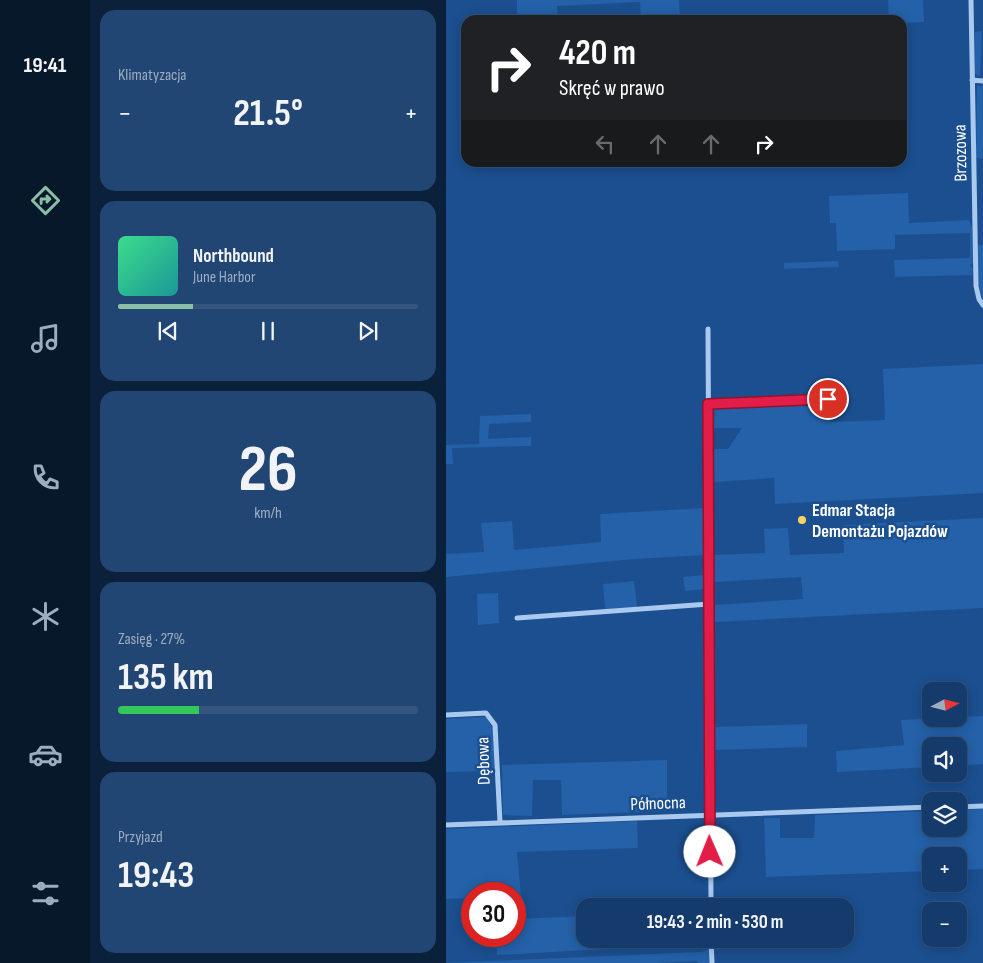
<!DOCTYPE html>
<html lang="pl">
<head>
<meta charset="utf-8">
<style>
  body { margin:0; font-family:"Sofia Sans Condensed",sans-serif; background:#214673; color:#f1f3f6; height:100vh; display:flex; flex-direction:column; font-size:19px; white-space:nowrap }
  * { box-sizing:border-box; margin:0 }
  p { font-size:16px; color:#9dadc1 }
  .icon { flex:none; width:28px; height:28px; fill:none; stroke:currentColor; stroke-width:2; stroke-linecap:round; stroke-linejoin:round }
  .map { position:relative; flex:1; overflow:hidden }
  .side { display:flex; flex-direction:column; gap:10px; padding:10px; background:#0b203b; width:356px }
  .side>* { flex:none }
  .guide { position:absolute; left:15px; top:15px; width:446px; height:152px; border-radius:15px; box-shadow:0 2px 12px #0003,0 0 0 1px #33557e; background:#202124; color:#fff; overflow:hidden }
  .needle { width:32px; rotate:83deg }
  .controls { position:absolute; left:476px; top:682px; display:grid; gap:10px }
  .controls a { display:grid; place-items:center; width:45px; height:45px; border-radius:10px; background:#143b6b; box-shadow:0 2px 12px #0003,0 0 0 1px #33557e; font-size:25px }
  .speed { position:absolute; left:15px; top:882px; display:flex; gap:10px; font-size:25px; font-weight:700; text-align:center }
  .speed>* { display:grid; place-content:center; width:65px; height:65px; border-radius:50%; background:#143b6b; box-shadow:0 2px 12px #0003,0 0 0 1px #33557e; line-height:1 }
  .speed .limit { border:8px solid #d22; background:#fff; color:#111 }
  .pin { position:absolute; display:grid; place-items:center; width:42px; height:42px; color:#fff; margin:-21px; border:2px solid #fff; border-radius:50%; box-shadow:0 1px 5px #0007 }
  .me { position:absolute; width:55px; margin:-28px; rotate:359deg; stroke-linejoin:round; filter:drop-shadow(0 0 4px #0008) }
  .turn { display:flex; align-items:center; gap:18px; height:105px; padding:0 15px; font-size:22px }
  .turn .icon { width:65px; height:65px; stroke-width:2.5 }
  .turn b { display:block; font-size:35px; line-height:42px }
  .lanes { display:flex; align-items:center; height:48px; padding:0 15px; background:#0003; justify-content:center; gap:25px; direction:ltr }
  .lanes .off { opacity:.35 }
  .big { font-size:38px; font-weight:700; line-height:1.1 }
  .side .widget { flex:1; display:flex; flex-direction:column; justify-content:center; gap:8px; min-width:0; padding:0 18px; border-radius:15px; background:#214673 }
  .side .dial { align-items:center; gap:0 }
  .dial b { font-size:65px; line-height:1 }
  .song { display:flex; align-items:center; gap:15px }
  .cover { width:60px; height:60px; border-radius:8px; background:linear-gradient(135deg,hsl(150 70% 55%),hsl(180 70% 35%)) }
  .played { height:5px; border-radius:2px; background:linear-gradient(90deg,#8abfa5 25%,#33557e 25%) }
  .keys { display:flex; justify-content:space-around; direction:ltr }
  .heat { display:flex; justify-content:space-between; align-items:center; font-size:28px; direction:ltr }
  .charge { height:8px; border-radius:4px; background:linear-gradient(90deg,#34c759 27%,#33557e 0) }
  .trip { position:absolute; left:130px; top:898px; width:278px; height:50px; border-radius:15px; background:#143b6b; box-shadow:0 2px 12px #0003,0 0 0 1px #33557e; font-weight:700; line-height:50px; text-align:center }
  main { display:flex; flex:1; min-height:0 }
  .tabs { display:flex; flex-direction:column; width:90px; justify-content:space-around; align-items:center; background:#08182b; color:#9dadc1 }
  .tabs .icon { width:35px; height:35px }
  .tabs .on { color:#8abfa5 }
  .tabs b { font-size:22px; color:#f1f3f6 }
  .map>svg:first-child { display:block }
  .green { fill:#2461a8 }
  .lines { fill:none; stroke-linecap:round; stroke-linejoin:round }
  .street { stroke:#a9c9ee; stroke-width:5 }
  .route-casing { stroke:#92132f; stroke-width:12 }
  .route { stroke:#e11d48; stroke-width:9 }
  .poi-dot { fill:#ffd166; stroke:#1b4f8f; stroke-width:2 }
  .labels { text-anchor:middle; stroke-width:5; stroke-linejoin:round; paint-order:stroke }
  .street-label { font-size:18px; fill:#fff; stroke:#1b4f8f }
  .poi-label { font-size:18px; font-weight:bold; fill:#fff; stroke:#1b4f8f; text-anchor:start }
</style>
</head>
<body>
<main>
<nav class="tabs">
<b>19:41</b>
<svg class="icon on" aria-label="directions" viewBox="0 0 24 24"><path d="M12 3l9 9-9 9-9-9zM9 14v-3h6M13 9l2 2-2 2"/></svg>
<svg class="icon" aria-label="music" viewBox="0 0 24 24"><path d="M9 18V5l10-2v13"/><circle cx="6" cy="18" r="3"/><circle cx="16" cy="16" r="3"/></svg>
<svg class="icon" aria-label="phone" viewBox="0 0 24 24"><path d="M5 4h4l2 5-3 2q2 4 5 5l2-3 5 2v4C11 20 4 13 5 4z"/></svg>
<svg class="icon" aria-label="climate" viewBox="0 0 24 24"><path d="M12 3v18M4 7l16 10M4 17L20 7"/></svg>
<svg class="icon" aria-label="car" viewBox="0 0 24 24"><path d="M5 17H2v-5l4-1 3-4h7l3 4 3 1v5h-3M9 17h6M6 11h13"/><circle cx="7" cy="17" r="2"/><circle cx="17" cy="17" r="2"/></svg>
<svg class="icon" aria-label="filters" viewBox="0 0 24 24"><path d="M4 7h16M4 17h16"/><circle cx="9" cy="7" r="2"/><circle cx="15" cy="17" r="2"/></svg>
</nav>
<section class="side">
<div class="widget"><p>Klimatyzacja</p>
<div class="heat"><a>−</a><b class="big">21.5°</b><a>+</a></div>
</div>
<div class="widget">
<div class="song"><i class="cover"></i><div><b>Northbound</b><p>June Harbor</p></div></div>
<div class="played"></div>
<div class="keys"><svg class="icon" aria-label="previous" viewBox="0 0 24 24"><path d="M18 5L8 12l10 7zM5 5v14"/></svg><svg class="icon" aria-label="pause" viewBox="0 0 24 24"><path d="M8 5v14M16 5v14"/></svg><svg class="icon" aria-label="next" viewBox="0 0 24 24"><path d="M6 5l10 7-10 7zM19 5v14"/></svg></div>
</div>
<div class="widget dial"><b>26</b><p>km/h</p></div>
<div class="widget"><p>Zasięg · 27%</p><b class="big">135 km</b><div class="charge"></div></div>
<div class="widget"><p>Przyjazd</p><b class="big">19:43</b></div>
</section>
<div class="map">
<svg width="537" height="963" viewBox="0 0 537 963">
  <rect width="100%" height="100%" fill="#1b4f8f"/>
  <path class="green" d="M71 0H233L234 20H195L194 2 111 6 112 20H71Z
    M442 0H477L478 22 456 23V20H443Z
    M536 31 534 76 529 74V32Z
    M531 86H537V159L530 158Z
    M462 193 463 223 523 220 526 228 527 263 524 265 527 269 526 275 449 277 448 260 524 258V233L449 235V249L391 251 390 223H384L383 196Z
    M531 245H537V299L532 284Z
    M392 261 393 267 338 269V263Z
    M537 364V493L329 504 328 478 268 482V449H282L296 428H268L269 402 383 396 384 422 439 420 437 369Z
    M85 414V422L43 424 42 439 85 437V446L6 448 7 464H0V445L33 444 34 416Z
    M259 508 260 555 188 559 0 577V554L38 552 35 523 66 521 68 550 155 542 154 514Z
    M537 518V608L269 622V605L357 599 355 577 268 582V555L319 553 318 529 342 528 344 555 398 553 397 525Z
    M257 575 258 589 239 591 237 577Z
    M188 581 191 607 159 609 157 584Z
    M52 593 53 623 32 625 31 594Z
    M537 716V764L513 766 512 746H485V767L391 772 390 751 458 745 455 720Z
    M40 717 47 728 49 771 0 772V719Z
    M361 724V747L269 750 268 727Z
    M221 760V811L116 815 115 780H87L86 816 57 815 56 765Z
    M537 809V869L513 870 512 856H485V871L320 877 318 818H334V838H368L369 815 485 811V829H512L513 810Z
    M191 821 192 848 71 852 75 896 69 897V894H26V898L0 899V829Z
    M139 916V939H161V949L51 955 50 936H69V919Z
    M263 949V963H252L251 961 210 963H0L256 952Z"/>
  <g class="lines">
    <path class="street" d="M525 0 530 286 533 299 537 305
      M526 80 537 81
      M262 329 265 906
      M262 404 382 399
      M71 618 263 604
      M0 715 40 713 49 725 54 822
      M512 807 537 806
      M0 825 485 807
      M265 939 266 963"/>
  </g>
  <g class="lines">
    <g class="route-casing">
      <path id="route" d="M264 852 262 404 382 399"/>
    </g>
    <use href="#route" class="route"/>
  </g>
  <circle class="poi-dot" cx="356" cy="520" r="5"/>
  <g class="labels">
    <g class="street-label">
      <text transform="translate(514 153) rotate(-91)" y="6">Brzozowa</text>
      <text transform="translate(37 761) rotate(-92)" y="6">Dębowa</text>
      <text transform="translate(212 803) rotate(-2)" y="6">Północna</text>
    </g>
    <g class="poi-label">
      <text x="366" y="516">Edmar Stacja<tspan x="366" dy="21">Demontażu Pojazdów</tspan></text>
    </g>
  </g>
</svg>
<div class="controls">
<a><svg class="needle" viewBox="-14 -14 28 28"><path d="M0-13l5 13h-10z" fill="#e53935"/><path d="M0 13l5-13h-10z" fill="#9dadc1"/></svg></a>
<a><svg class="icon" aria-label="sound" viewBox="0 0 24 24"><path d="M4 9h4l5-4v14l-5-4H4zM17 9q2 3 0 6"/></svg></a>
<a><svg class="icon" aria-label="layers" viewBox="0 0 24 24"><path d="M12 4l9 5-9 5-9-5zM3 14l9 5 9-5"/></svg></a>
<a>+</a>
<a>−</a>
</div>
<div class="speed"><div class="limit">30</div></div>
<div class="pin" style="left:382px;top:399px;background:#d93025"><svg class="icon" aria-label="arrive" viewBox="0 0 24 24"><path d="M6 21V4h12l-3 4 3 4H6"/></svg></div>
<svg class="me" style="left:264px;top:852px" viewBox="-20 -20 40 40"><circle r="19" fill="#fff"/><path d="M0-13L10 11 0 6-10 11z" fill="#e11d48"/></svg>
<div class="trip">19:43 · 2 min · 530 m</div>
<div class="guide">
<div class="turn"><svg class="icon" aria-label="right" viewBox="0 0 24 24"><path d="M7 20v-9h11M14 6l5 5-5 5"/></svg><div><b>420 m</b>Skręć w prawo</div></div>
<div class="lanes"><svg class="icon off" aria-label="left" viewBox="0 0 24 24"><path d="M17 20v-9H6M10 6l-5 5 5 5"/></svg><svg class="icon off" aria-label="ahead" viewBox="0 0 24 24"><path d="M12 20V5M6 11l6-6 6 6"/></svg><svg class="icon off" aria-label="ahead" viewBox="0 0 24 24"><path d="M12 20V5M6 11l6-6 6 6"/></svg><svg class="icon" aria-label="right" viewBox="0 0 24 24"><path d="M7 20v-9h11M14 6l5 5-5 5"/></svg></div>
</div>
</div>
</main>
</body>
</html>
